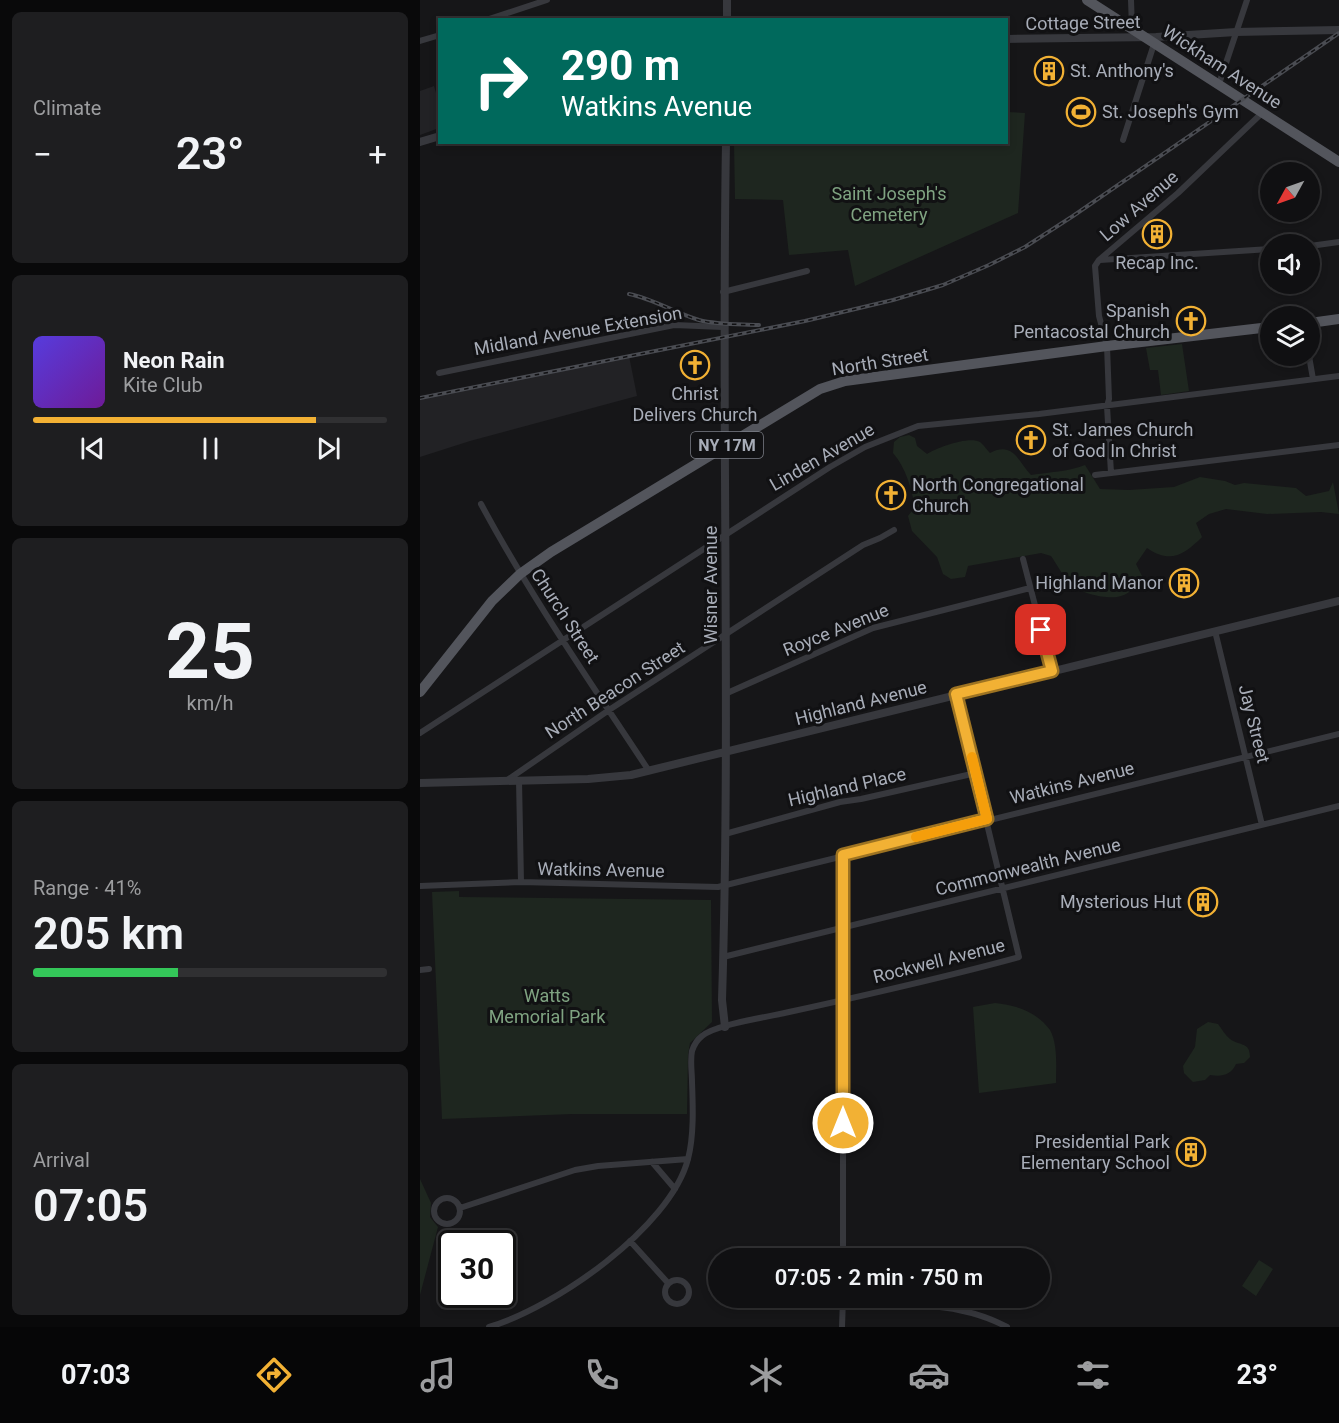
<!DOCTYPE html>
<html lang="en">
<head>
<meta charset="utf-8">
<style>
  body { margin:0; font-family:Roboto,sans-serif; background:#1e1e20; color:#f1f3f6; height:100vh; display:flex; flex-direction:column; font-size:22px; white-space:nowrap }
  * { box-sizing:border-box; margin:0 }
  p { font-size:20px; color:#9c9d9f }
  .icon { flex:none; width:33px; height:33px; fill:none; stroke:currentColor; stroke-width:2; stroke-linecap:round; stroke-linejoin:round }
  .map { position:relative; flex:1; overflow:hidden }
  .side { display:flex; flex-direction:column; gap:12px; padding:12px; background:#09090a; width:420px }
  .side>* { flex:none }
  .hud { position:absolute; left:18px; top:18px; width:570px; height:126px; border-radius:0px; box-shadow:0 3px 9px #0003,0 0 0 2px #303032; background:#00695c; color:#fff; overflow:hidden }
  .needle { width:39px; rotate:230deg }
  .tools { position:absolute; left:840px; top:162px; display:grid; gap:12px }
  .tools a { display:grid; place-items:center; width:60px; height:60px; border-radius:50%; background:#101012; box-shadow:0 3px 9px #0003,0 0 0 2px #303032; font-size:30px }
  .speed { position:absolute; left:18px; top:1230px; display:flex; gap:12px; font-size:30px; font-weight:700; text-align:center }
  .speed>* { display:grid; place-content:center; width:78px; height:78px; border-radius:50%; background:#101012; box-shadow:0 3px 9px #0003,0 0 0 2px #303032; line-height:1 }
  .speed .limit { border:3px solid #111; border-radius:9px; background:#fff; color:#111 }
  .pin { position:absolute; display:grid; place-items:center; width:51px; height:51px; color:#fff; margin:-26px; border-radius:12px; box-shadow:0 3px 9px #0006 }
  .me { position:absolute; width:66px; margin:-33px; rotate:0deg; stroke-linejoin:round; filter:drop-shadow(0 0 4px #0008) }
  .turn { display:flex; align-items:center; gap:21px; height:126px; padding:0 24px; font-size:27px }
  .turn .icon { width:78px; height:78px; stroke-width:2.5 }
  .turn b { display:block; font-size:42px; line-height:51px }
  .big { font-size:45px; font-weight:600; line-height:1.1 }
  .side .card { flex:1; display:flex; flex-direction:column; justify-content:center; gap:9px; min-width:0; padding:0 21px; border-radius:9px; background:#1e1e20 }
  .side .dial { align-items:center; gap:0 }
  .dial b { font-size:78px; line-height:1 }
  .song { display:flex; align-items:center; gap:18px }
  .cover { width:72px; height:72px; border-radius:9px; background:linear-gradient(135deg,hsl(250 70% 55%),hsl(280 70% 35%)) }
  .played { height:6px; border-radius:3px; background:linear-gradient(90deg,#f2b134 80%,#303032 80%) }
  .keys { display:flex; justify-content:space-around; direction:ltr }
  .heat { display:flex; justify-content:space-between; align-items:center; font-size:33px; direction:ltr }
  .charge { height:9px; border-radius:4px; background:linear-gradient(90deg,#34c759 41%,#303032 0) }
  .trip { position:absolute; left:288px; top:1248px; width:342px; height:60px; border-radius:30px; background:#101012; box-shadow:0 3px 9px #0003,0 0 0 2px #303032; font-weight:600; line-height:60px; text-align:center }
  .tab-bar { display:flex; height:96px; justify-content:space-around; align-items:center; background:#060607; color:#9c9d9f }
  .tab-bar .icon { width:42px; height:42px }
  .tab-bar .selected { color:#f2b134 }
  .tab-bar b { font-size:27px; color:#f1f3f6 }
  main { display:flex; flex:1; min-height:0 }
  .map>svg:first-child { display:block }
  .built { fill:#222225 }
  .green { fill:#1e261f }
  .lines { fill:none; stroke-linecap:round; stroke-linejoin:round }
  .minor { stroke:#37383d; stroke-width:6 }
  .tertiary { stroke:#37383d; stroke-width:8 }
  .primary { stroke:#53555c; stroke-width:10 }
  .rail-casing { stroke:#4a4c52; stroke-width:4 }
  .rail { stroke:#111113; stroke-width:1.5; stroke-dasharray:4.5; stroke-linecap:butt }
  .route-casing { stroke:#9d7322; stroke-width:15 }
  .route { stroke:#f2b134; stroke-width:10 }
  .slow { stroke:#f59e0b; stroke-width:10 }
  .labels { text-anchor:middle; stroke-width:6; stroke-linejoin:round; paint-order:stroke }
  .shield { fill:#111113; stroke:#7b7e86; stroke-width:1.5 }
  .shield-label { font-size:16px; font-weight:bold; fill:#a8adb8 }
  .street-label { font-size:18px; fill:#a8adb8; stroke:#111113 }
  .poi-label { font-size:18px; fill:#a8adb8; stroke:#111113; text-anchor:start }
  .park-label { font-size:18px; fill:#7fa381; stroke:#111113 }
</style>
</head>
<body>
<main>
<section class="side">
<div class="card"><p>Climate</p>
<div class="heat"><a>−</a><b class="big">23°</b><a>+</a></div>
</div>
<div class="card">
<div class="song"><i class="cover"></i><div><b>Neon Rain</b><p>Kite Club</p></div></div>
<div class="played"></div>
<div class="keys"><svg class="icon" aria-label="previous" viewBox="0 0 24 24"><path d="M18 5L8 12l10 7zM5 5v14"/></svg><svg class="icon" aria-label="pause" viewBox="0 0 24 24"><path d="M8 5v14M16 5v14"/></svg><svg class="icon" aria-label="next" viewBox="0 0 24 24"><path d="M6 5l10 7-10 7zM19 5v14"/></svg></div>
</div>
<div class="card dial"><b>25</b><p>km/h</p></div>
<div class="card"><p>Range · 41%</p><b class="big">205 km</b><div class="charge"></div></div>
<div class="card"><p>Arrival</p><b class="big">07:05</b></div>
</section>
<div class="map">
<svg width="919" height="1327" viewBox="0 0 919 1327">
  <rect width="100%" height="100%" fill="#161618"/>
  <path class="built" d="M14 86 19 103V128L0 135V91Z
    M209 356 217 396 50 441 0 457V398Z"/>
  <path class="green" d="M587 112 605 113 598 213 435 286 428 250 369 255 363 200 315 199 314 143 586 142Z
    M762 344 769 391 741 395 738 370H730L726 348Z
    M489 435 495 438 497 446 507 454C517 448 548 436 560 442 563 444 567 450 570 453 593 441 598 461 611 475 629 472 648 472 665 465L680 489 709 490 754 487 780 477 805 481 815 485 824 483 876 488 886 496 909 491 913 482 919 514 901 512 847 514 806 509 789 514 776 523 782 537C764 555 750 564 727 548L716 564 723 578C717 585 711 593 701 596 690 600 662 594 653 586 643 577 638 566 631 556L621 553 548 566 545 577 531 579 523 574 517 557 492 531 488 516 495 507C491 487 486 468 473 453L474 442 480 437Z
    M39 891V897L291 900 292 1022 270 1043 268 1055 267 1114H152L22 1119 12 892Z
    M575 1003C596 1005 617 1012 630 1030 638 1044 636 1068 636 1083L559 1093 553 1007Z
    M788 1022 798 1024C802 1029 805 1035 810 1039 820 1046 830 1042 830 1057L824 1063 816 1064C811 1075 802 1077 790 1075L785 1080 773 1082 764 1073 763 1066 775 1047 777 1029Z
    M0 1179 11 1203 10 1217 18 1227 0 1295Z
    M839 1260 853 1269 836 1296 822 1286Z"/>
  <g class="lines">
    <path class="minor" d="M711 0 712 28
      M66 20 127 0
      M0 41 20 35
      M799 84 827 0
      M703 140 734 44
      M890 246 919 242
      M680 260 850 249
      M303 292 387 271
      M889 356 893 379
      M19 373 254 325 303 327
      M691 473 687 406 689 399 687 346 679 316 675 266 679 260 758 193 842 113
      M675 475 919 445
      M61 504C111 597 171 683 229 771
      M603 559 632 671
      M795 631 842 825
      M305 694 453 628 610 588
      M0 733 410 467 445 447 498 426 619 414 919 376
      M99 780 101 882
      M86 781 189 710 443 545 460 538 474 530
      M305 834 420 802 441 799 556 773
      M0 886 101 882 298 887 919 734
      M303 957 919 806
      M0 970 9 969
      M232 1162 255 1189
      M14 1211a13 13 0 1 1 26 0a13 13 0 1 1-26 0Z
      M40 1208 155 1170 178 1166 268 1159
      M210 1241 248 1283
      M423 1258V855
      M245 1292a12 12 0 1 1 24 0a12 12 0 1 1-24 0Z
      M423 1305C477 1304 538 1300 587 1327
      M69 1327C134 1308 250 1228 268 1159 274 1136 273 1107 272 1082 272 1072 270 1061 272 1051 274 1045 278 1039 282 1036 296 1024 349 1017 369 1012 446 995 523 978 599 957L536 695
      M422 1327 423 1298"/>
    <path class="tertiary" d="M307 0V20
      M586 39 736 37 816 32 919 30
      M0 142 20 136
      M0 783 168 779 211 775 919 601
      M305 1027 302 1000C311 714 301 428 306 142"/>
    <path class="primary" d="M667 0 919 162
      M890 323 919 319
      M0 692 72 601 100 574 131 552 400 389 425 381 687 346 850 327"/>
    <g class="rail-casing">
      <path id="rail" d="M209 294C234 299 255 313 279 320 298 325 319 324 339 325
        M0 398 385 321 473 300 523 285 569 265 605 247 653 216 919 33"/>
    </g>
    <use href="#rail" class="rail"/>
  </g>
  <g class="lines">
    <g class="route-casing">
      <path id="route" d="M423 1123V855L567 819 536 694 632 671 621 630"/>
    </g>
    <use href="#route" class="route"/>
    <path class="slow" d="M496 837 567 819 552 757"/>
  </g>
  <defs>
    <g id="building-ring" transform="scale(1.5)"><circle r="9.5" fill="#111113" stroke="#f2b134" stroke-width="1.5"/><path d="M-4-6H4V6H1V3H-1V6H-4ZM-2.5-4.3h1.7v1.8h-1.7ZM.8-4.3h1.7v1.8H.8ZM-2.5-1h1.7V.8h-1.7ZM.8-1h1.7V.8H.8Z" fill="#f2b134"/></g>
    <g id="stadium-ring" transform="scale(1.5)"><circle r="9.5" fill="#111113" stroke="#f2b134" stroke-width="1.5"/><path d="M0-5a6.5 5 0 1 0 0 10a6.5 5 0 1 0 0-10ZM-3.5-1.8h7v3.6h-7Z" fill="#f2b134"/></g>
    <g id="church-ring" transform="scale(1.5)"><circle r="9.5" fill="#111113" stroke="#f2b134" stroke-width="1.5"/><path d="M-1.2-6h2.4v3.5h3.3v2.4h-3.3V6h-2.4V-.1h-3.3v-2.4h3.3Z" fill="#f2b134"/></g>
  </defs>
  <g fill-rule="evenodd">
    <use href="#building-ring" x="629" y="71"/>
    <use href="#stadium-ring" x="661" y="112"/>
    <use href="#building-ring" x="737" y="234"/>
    <use href="#church-ring" x="771" y="321"/>
    <use href="#church-ring" x="275" y="365"/>
    <use href="#church-ring" x="611" y="440"/>
    <use href="#church-ring" x="471" y="495"/>
    <use href="#building-ring" x="764" y="583"/>
    <use href="#building-ring" x="783" y="902"/>
    <use href="#building-ring" x="771" y="1152"/>
  </g>
  <g class="labels">
    <rect class="shield" x="271" y="432" width="72" height="26" rx="4.5"/>
    <g class="shield-label">
      <text x="307" y="451">NY 17M</text>
    </g>
    <g class="street-label">
      <text transform="translate(663 23) rotate(-1)" y="6">Cottage Street</text>
      <text transform="translate(802 67) rotate(33)" y="6">Wickham Avenue</text>
      <text transform="translate(719 206) rotate(-41)" y="6">Low Avenue</text>
      <text transform="translate(158 331) rotate(-10)" y="6">Midland Avenue Extension</text>
      <text transform="translate(460 362) rotate(-9)" y="6">North Street</text>
      <text transform="translate(402 457) rotate(-30)" y="6">Linden Avenue</text>
      <text transform="translate(291 585) rotate(-90)" y="6">Wisner Avenue</text>
      <text transform="translate(145 616) rotate(57)" y="6">Church Street</text>
      <text transform="translate(416 630) rotate(-22)" y="6">Royce Avenue</text>
      <text transform="translate(195 690) rotate(-33)" y="6">North Beacon Street</text>
      <text transform="translate(441 703) rotate(-14)" y="6">Highland Avenue</text>
      <text transform="translate(834 724) rotate(76)" y="6">Jay Street</text>
      <text transform="translate(652 783) rotate(-14)" y="6">Watkins Avenue</text>
      <text transform="translate(427 787) rotate(-13)" y="6">Highland Place</text>
      <text transform="translate(608 867) rotate(-14)" y="6">Commonwealth Avenue</text>
      <text transform="translate(181 870) rotate(1)" y="6">Watkins Avenue</text>
      <text transform="translate(519 961) rotate(-14)" y="6">Rockwell Avenue</text>
    </g>
    <g class="poi-label">
      <text x="650" y="77">St. Anthony's</text>
      <text x="682" y="118">St. Joseph's Gym</text>
      <text x="737" y="269" text-anchor="middle">Recap Inc.</text>
      <text x="750" y="317" text-anchor="end">Spanish<tspan x="750" dy="21">Pentacostal Church</tspan></text>
      <text x="275" y="400" text-anchor="middle">Christ<tspan x="275" dy="21">Delivers Church</tspan></text>
      <text x="632" y="436">St. James Church<tspan x="632" dy="21">of God In Christ</tspan></text>
      <text x="492" y="491">North Congregational<tspan x="492" dy="21">Church</tspan></text>
      <text x="743" y="589" text-anchor="end">Highland Manor</text>
      <text x="762" y="908" text-anchor="end">Mysterious Hut</text>
      <text x="750" y="1148" text-anchor="end">Presidential Park<tspan x="750" dy="21">Elementary School</tspan></text>
    </g>
    <g class="park-label">
      <text x="469" y="200">Saint Joseph's<tspan x="469" dy="21">Cemetery</tspan></text>
      <text x="127" y="1002">Watts<tspan x="127" dy="21">Memorial Park</tspan></text>
    </g>
  </g>
</svg>
<div class="tools">
<a><svg class="needle" viewBox="-14 -14 28 28"><path d="M0-13l5 13h-10z" fill="#e53935"/><path d="M0 13l5-13h-10z" fill="#9c9d9f"/></svg></a>
<a><svg class="icon" aria-label="sound" viewBox="0 0 24 24"><path d="M4 9h4l5-4v14l-5-4H4zM17 9q2 3 0 6"/></svg></a>
<a><svg class="icon" aria-label="layers" viewBox="0 0 24 24"><path d="M12 4l9 5-9 5-9-5zM3 14l9 5 9-5"/></svg></a>
</div>
<div class="speed"><div class="limit">30</div></div>
<div class="pin" style="left:621px;top:630px;background:#d93025"><svg class="icon" aria-label="arrive" viewBox="0 0 24 24"><path d="M6 21V4h12l-3 4 3 4H6"/></svg></div>
<svg class="me" style="left:423px;top:1123px" viewBox="-20 -20 40 40"><circle r="17" fill="#f2b134" stroke="#fff" stroke-width="3"/><path d="M0-11L8 9 0 5-8 9z" fill="#fff"/></svg>
<div class="trip">07:05 · 2 min · 750 m</div>
<div class="hud">
<div class="turn"><svg class="icon" aria-label="right" viewBox="0 0 24 24"><path d="M7 20v-9h11M14 6l5 5-5 5"/></svg><div><b>290 m</b>Watkins Avenue</div></div>
</div>
</div>
</main>
<nav class="tab-bar">
<b>07:03</b>
<svg class="icon selected" aria-label="directions" viewBox="0 0 24 24"><path d="M12 3l9 9-9 9-9-9zM9 14v-3h6M13 9l2 2-2 2"/></svg>
<svg class="icon" aria-label="music" viewBox="0 0 24 24"><path d="M9 18V5l10-2v13"/><circle cx="6" cy="18" r="3"/><circle cx="16" cy="16" r="3"/></svg>
<svg class="icon" aria-label="phone" viewBox="0 0 24 24"><path d="M5 4h4l2 5-3 2q2 4 5 5l2-3 5 2v4C11 20 4 13 5 4z"/></svg>
<svg class="icon" aria-label="climate" viewBox="0 0 24 24"><path d="M12 3v18M4 7l16 10M4 17L20 7"/></svg>
<svg class="icon" aria-label="car" viewBox="0 0 24 24"><path d="M5 17H2v-5l4-1 3-4h7l3 4 3 1v5h-3M9 17h6M6 11h13"/><circle cx="7" cy="17" r="2"/><circle cx="17" cy="17" r="2"/></svg>
<svg class="icon" aria-label="filters" viewBox="0 0 24 24"><path d="M4 7h16M4 17h16"/><circle cx="9" cy="7" r="2"/><circle cx="15" cy="17" r="2"/></svg>
<b>23°</b>
</nav>
</body>
</html>
